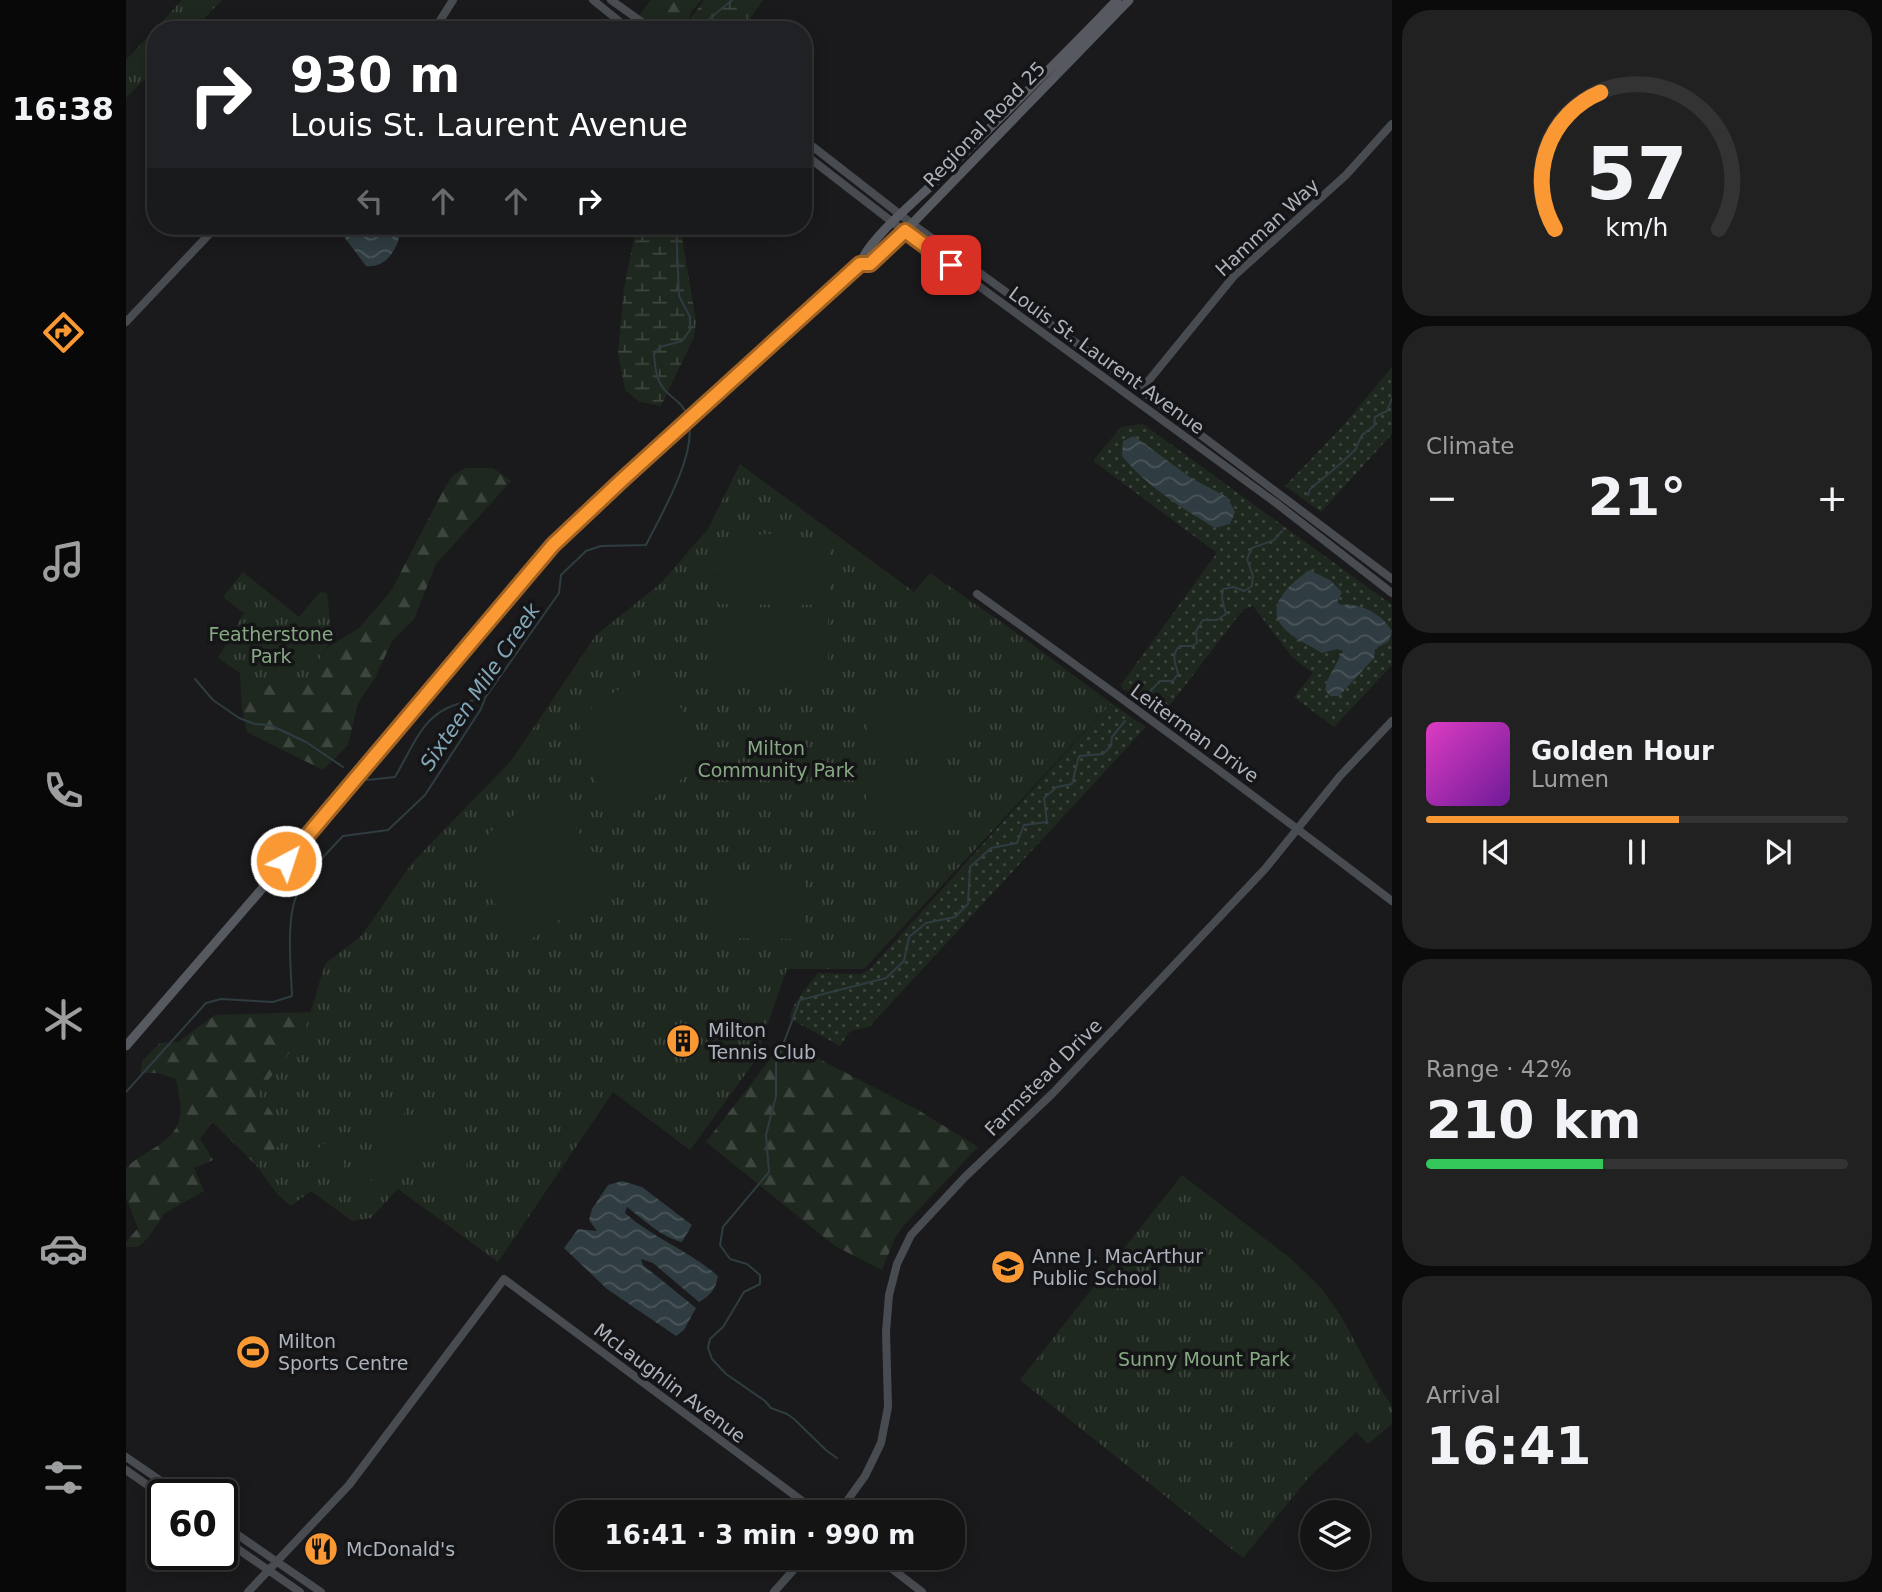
<!DOCTYPE html>
<html lang="en">
<head>
<meta charset="utf-8">
<style>
  body { margin:0; font-family:"DejaVu Sans",sans-serif; background:#212122; color:#f1f3f6; height:100vh; display:flex; flex-direction:column; font-size:26px; white-space:nowrap }
  * { box-sizing:border-box; margin:0 }
  p { font-size:23px; color:#9d9ea0 }
  .icon { flex:none; width:38px; height:38px; fill:none; stroke:currentColor; stroke-width:2; stroke-linecap:round; stroke-linejoin:round }
  .map { position:relative; flex:1; overflow:hidden }
  .details { display:flex; flex-direction:column; gap:10px; padding:10px; background:#0b0b0c; width:490px }
  .details>* { flex:none }
  .banner { position:absolute; left:21px; top:21px; width:665px; height:214px; border-radius:28px; box-shadow:0 4px 18px #0003,0 0 0 2px #333334; background:#202124; color:#fff; overflow:hidden }
  .fabs { position:absolute; left:1174px; top:1500px; display:grid; gap:14px }
  .fabs a { display:grid; place-items:center; width:70px; height:70px; border-radius:50%; background:#141415; box-shadow:0 4px 18px #0003,0 0 0 2px #333334; font-size:35px }
  .speed { position:absolute; left:21px; top:1479px; display:flex; gap:14px; font-size:35px; font-weight:700; text-align:center }
  .speed>* { display:grid; place-content:center; width:91px; height:91px; border-radius:50%; background:#141415; box-shadow:0 4px 18px #0003,0 0 0 2px #333334; line-height:1 }
  .speed .limit { border:4px solid #111; border-radius:10px; background:#fff; color:#111 }
  .pin { position:absolute; display:grid; place-items:center; width:60px; height:60px; color:#fff; margin:-30px; border-radius:14px; box-shadow:0 4px 10px #0006 }
  .me { position:absolute; width:77px; margin:-38px; rotate:40deg; stroke-linejoin:round; filter:drop-shadow(0 0 5px #0008) }
  .turn { display:flex; align-items:center; gap:24px; height:147px; padding:0 28px; font-size:32px }
  .turn .icon { width:91px; height:91px; stroke-width:2.5 }
  .turn b { display:block; font-size:49px; line-height:60px }
  .lanes { display:flex; align-items:center; height:66px; padding:0 28px; background:#0003; justify-content:center; gap:35px; direction:ltr }
  .lanes .off { opacity:.35 }
  .big { font-size:52px; font-weight:800; line-height:1.1 }
  .details .card { flex:1; display:flex; flex-direction:column; justify-content:center; gap:10px; min-width:0; padding:0 24px; border-radius:28px; background:#212122 }
  .details .dial { align-items:center; gap:0 }
  .dial svg { height:182px; overflow:visible; fill:none; stroke:#333334; stroke-width:7; stroke-linecap:round; text-anchor:middle }
  .dial text { fill:#f1f3f6; stroke:none }
  .song { display:flex; align-items:center; gap:21px }
  .cover { width:84px; height:84px; border-radius:10px; background:linear-gradient(135deg,hsl(310 70% 55%),hsl(280 70% 35%)) }
  .played { height:7px; border-radius:4px; background:linear-gradient(90deg,#fa9934 60%,#333334 60%) }
  .keys { display:flex; justify-content:space-around; direction:ltr }
  .heat { display:flex; justify-content:space-between; align-items:center; font-size:38px; direction:ltr }
  .charge { height:10px; border-radius:5px; background:linear-gradient(90deg,#34c759 42%,#333334 0) }
  .trip { position:absolute; left:429px; top:1500px; width:410px; height:70px; border-radius:28px; background:#141415; box-shadow:0 4px 18px #0003,0 0 0 2px #333334; font-weight:800; line-height:70px; text-align:center }
  main { display:flex; flex:1; min-height:0 }
  .tabs { display:flex; flex-direction:column; width:126px; justify-content:space-around; align-items:center; background:#080808; color:#9d9ea0 }
  .tabs .icon { width:49px; height:49px }
  .tabs .current { color:#fa9934 }
  .tabs b { font-size:32px; color:#f1f3f6 }
  .map>svg:first-child { display:block }
  .grass { fill:url(#grass-dots) }
  .forest { fill:url(#forest-firs) }
  .wetland { fill:url(#wetland-marsh) }
  .park { fill:url(#park-tufts) }
  .garden { fill:#1f281f }
  .water { fill:url(#water-waves) }
  .lines { fill:none; stroke-linecap:round; stroke-linejoin:round }
  .stream { stroke:#2f3c41; stroke-width:2 }
  .secondary { stroke:#484c51; stroke-width:8 }
  .primary { stroke:#565a60; stroke-width:9 }
  .route-casing { stroke:#a26322; stroke-width:18 }
  .route { stroke:#fa9934; stroke-width:12 }
  .labels { text-anchor:middle; stroke-width:7; stroke-linejoin:round; paint-order:stroke }
  .street-label { font-size:19px; fill:#acb3bc; stroke:#151517 }
  .park-label { font-size:19px; fill:#86a882; stroke:#151517 }
  .poi-label { font-size:19px; fill:#acb3bc; stroke:#151517; text-anchor:start }
  .water-label { font-size:21px; font-style:italic; fill:#82a7b8; stroke:#151517 }
</style>
</head>
<body>
<main>
<nav class="tabs">
<b>16:38</b>
<svg class="icon current" aria-label="directions" viewBox="0 0 24 24"><path d="M12 3l9 9-9 9-9-9zM9 14v-3h6M13 9l2 2-2 2"/></svg>
<svg class="icon" aria-label="music" viewBox="0 0 24 24"><path d="M9 18V5l10-2v13"/><circle cx="6" cy="18" r="3"/><circle cx="16" cy="16" r="3"/></svg>
<svg class="icon" aria-label="phone" viewBox="0 0 24 24"><path d="M5 4h4l2 5-3 2q2 4 5 5l2-3 5 2v4C11 20 4 13 5 4z"/></svg>
<svg class="icon" aria-label="climate" viewBox="0 0 24 24"><path d="M12 3v18M4 7l16 10M4 17L20 7"/></svg>
<svg class="icon" aria-label="car" viewBox="0 0 24 24"><path d="M5 17H2v-5l4-1 3-4h7l3 4 3 1v5h-3M9 17h6M6 11h13"/><circle cx="7" cy="17" r="2"/><circle cx="17" cy="17" r="2"/></svg>
<svg class="icon" aria-label="filters" viewBox="0 0 24 24"><path d="M4 7h16M4 17h16"/><circle cx="9" cy="7" r="2"/><circle cx="15" cy="17" r="2"/></svg>
</nav>
<div class="map">
<svg width="1266" height="1592" viewBox="0 0 1266 1592">
  <defs>
    <pattern id="grass-dots" width="8" height="8" patternUnits="userSpaceOnUse" patternTransform="scale(1.75)"><rect width="8" height="8" fill="#1f281f"/><path d="M2 2h.1M6 6h.1" fill="none" stroke="#3d453e" stroke-width="1.8" stroke-linecap="round"/></pattern>
    <pattern id="forest-firs" width="22" height="20" patternUnits="userSpaceOnUse" patternTransform="scale(1.75)"><rect width="22" height="20" fill="#1f281f"/><path d="M5 1l3.5 6h-7zM16 11l3.5 6h-7z" fill="#3d453e"/></pattern>
    <pattern id="wetland-marsh" width="20" height="14" patternUnits="userSpaceOnUse" patternTransform="scale(1.75)"><rect width="20" height="14" fill="#1f281f"/><path d="M1 5h8M5 5V1M11 12h8M15 12V8" fill="none" stroke="#3d453e"/></pattern>
    <pattern id="park-tufts" width="24" height="20" patternUnits="userSpaceOnUse" patternTransform="scale(1.75)"><rect width="24" height="20" fill="#1f281f"/><path d="M3 7l-1-3M5 7V3M7 7l1-3M15 17l-1-3M17 17v-4M19 17l1-3" fill="none" stroke="#3d453e"/></pattern>
    <pattern id="water-waves" width="16" height="10" patternUnits="userSpaceOnUse" patternTransform="scale(1.75)"><rect width="16" height="10" fill="#2f3c41"/><path d="M0 5q4-4 8 0t8 0" fill="none" stroke="#4a565a"/></pattern>
  </defs>
  <rect width="100%" height="100%" fill="#1a1a1c"/>
  <path class="grass" d="M1266 367V434L1195 512 1159 486 1215 428Z
    M1017 424 1266 605V665L1208 727 1168 697 1187 673 1166 657 1127 606 1118 609 1109 620 1038 713H1033L994 686 1091 553 967 461 995 427Z
    M985 703 1020 727 743 1027 724 1031 714 1046 663 1018C668 1000 681 988 692 973L735 974 743 970Z"/>
  <path class="forest" d="M525 0H575L566 11 558 30H509L514 14Z
    M340 468H367L385 481 310 564 288 619 266 641 249 678 232 703 222 745 197 770 121 732 116 709 114 673 125 687 180 681 202 647 233 628 265 591 318 489 327 475Z
    M186 1012 178 1034 131 1095C145 1108 154 1122 158 1141L130 1165 86 1122 74 1139 87 1160 68 1168 78 1191 39 1213 22 1238 12 1247H0V1242L12 1228 0 1198V1168C16 1151 50 1143 54 1117 56 1106 52 1090 50 1079L32 1073H15L16 1061 34 1043 52 1042 89 1015Z
    M658 1041 792 1110 852 1147 778 1225 769 1238 756 1270 709 1246 580 1142Z"/>
  <path class="wetland" d="M578 0H637L616 30H556Z
    M513 226H554L570 321 568 337 535 406 514 402 499 390 492 353 498 288 510 229Z"/>
  <path class="park" d="M56 0H96L67 30H30V68L0 98V60Z
    M614 464 788 592 804 573 891 633 985 703 738 969H661L629 1061 564 1150 487 1092 372 1262 272 1189 245 1218 226 1221 185 1191 165 1206 152 1195 130 1165 158 1141C154 1122 145 1108 131 1095L178 1034 199 964 236 935 286 863 385 761 470 635 534 584 582 529Z
    M117 572 173 617 194 592 201 593 206 639 180 681 125 687 114 673 92 658 118 613 97 597Z
    M1056 1175 1164 1258 1195 1288 1215 1316 1251 1383 1266 1407V1424L1242 1444 1230 1432 1184 1476 1117 1558 894 1380Z"/>
  <path class="garden" d="M635 534H657L662 538 697 539 703 544V605L592 604 591 544 598 537 631 538Z
    M592 612H702V673L695 680 596 681 590 676Z
    M527 666 582 749 580 762 496 821 458 763C449 744 450 725 464 709Z
    M740 696 838 697V755H741Z
    M838 772 837 830 740 831V774Z
    M423 791 483 874 481 888 396 945 351 877V858L356 841 365 831Z
    M584 872 679 873V939L583 938Z
    M260 1101 280 1104 272 1142 263 1137H253Z
    M286 1119 316 1127 306 1162H291L276 1159 275 1144 282 1143Z
    M201 1141 219 1165 201 1179 183 1156Z
    M256 1147 275 1170 254 1185 237 1163Z
    M328 1154 336 1155 340 1159 341 1171 335 1175 338 1209 330 1212 307 1193V1186L314 1183 327 1171 324 1168 312 1172 310 1170Z
    M232 1164 250 1187 231 1202 213 1178Z"/>
  <path class="water" d="M210 226H275C274 245 262 269 240 266Z
    M1008 436 1065 478 1101 497 1109 512 1104 524 1089 528C1057 509 1020 486 996 456L997 441Z
    M1183 570 1204 580 1216 592 1211 602 1215 605C1235 603 1255 613 1266 631L1263 641 1249 649 1248 658 1213 696H1204L1199 690 1201 681 1217 651 1211 649 1196 653C1185 646 1172 641 1162 632 1134 609 1163 585 1183 570Z
    M496 1181 516 1187 566 1225 556 1242C535 1237 518 1220 501 1207L499 1213C527 1238 564 1251 592 1276 590 1289 584 1296 573 1302L527 1263 515 1259 517 1265 570 1308 558 1330 550 1336 481 1289 438 1248 452 1229 471 1231 463 1220 466 1209 482 1185Z"/>
  <g class="lines">
    <path class="stream" d="M570 30 606 0
      M550 226 553 296 564 317V330L556 341 534 347 528 354C529 366 530 380 538 389 546 399 558 403 561 416
      M1182 495 1184 489 1213 465 1229 450 1236 435 1248 426 1249 417 1261 411 1266 398
      M69 679 87 700 113 718 129 724 144 725 180 742 217 767
      M1015 701 1034 681H1047L1052 674C1050 664 1044 654 1054 646H1066L1071 643 1070 631 1077 620H1091L1100 614 1096 599 1097 589 1108 587 1118 591 1126 586 1127 576 1121 559 1126 548 1148 540 1156 531
      M241 780 269 777C295 732 300 704 358 699
      M0 1092 80 1003 95 999 147 1002 166 996C165 969 160 922 170 897 179 874 200 854 217 836L262 830 299 795 355 709 359 698 433 593 435 575 460 551 475 546 520 545C535 515 569 457 563 425
      M711 1458 701 1451 668 1419 661 1414 645 1408 639 1401 600 1374 586 1359 582 1348 584 1339 597 1327 618 1292 634 1284V1275L621 1264 604 1259 594 1245 597 1227 643 1172 640 1135 650 1096V1063L674 1000 760 978 778 961 783 937 800 923 829 917 842 904 844 867 865 848 891 843 898 825 921 822 918 798 931 787 946 784 953 756 977 754 985 746 986 737 999 721"/>
    <path class="secondary" d="M467 0 504 30
      M485 0 527 30
      M308 30 327 0
      M677 139 785 223 1015 390 1266 579
      M677 153 787 238 1150 503 1266 593
      M0 322 91 226
      M1015 390 1108 276 1220 175 1266 124
      M851 594C991 694 1129 796 1266 901
      M0 1457 54 1494
      M0 1470 37 1496
      M713 1512 739 1476 755 1443 762 1407 760 1332 763 1295 771 1264 785 1235 838 1178 927 1093 1139 869 1214 776 1266 721
      M96 1524 195 1592
      M96 1538 174 1592
      M752 1558 796 1592
      M122 1592 223 1485 378 1279 691 1512
      M648 1592 678 1558"/>
    <path class="primary" d="M734 264 744 263 779 231 1003 0
      M0 1046 160 861 416 557 496 480 734 264C744 237 791 200 813 178 873 119 933 61 991 0"/>
  </g>
  <g class="lines">
    <g class="route-casing">
      <path id="route" d="M160 861 427 545 496 480 734 264H744L779 231 825 265"/>
    </g>
    <use href="#route" class="route"/>
  </g>
  <defs>
    <g id="building-disc" transform="scale(1.75)"><circle r="9.5" fill="#fa9934" stroke="#151517"/><path d="M-4-6H4V6H1V3H-1V6H-4ZM-2.5-4.3h1.7v1.8h-1.7ZM.8-4.3h1.7v1.8H.8ZM-2.5-1h1.7V.8h-1.7ZM.8-1h1.7V.8H.8Z" fill="#111"/></g>
    <g id="school-disc" transform="scale(1.75)"><circle r="9.5" fill="#fa9934" stroke="#151517"/><path d="M0-5L7-2L0 1L-7-2ZM-4 1L0 2.5L4 1V4Q0 6-4 4Z" fill="#111"/></g>
    <g id="stadium-disc" transform="scale(1.75)"><circle r="9.5" fill="#fa9934" stroke="#151517"/><path d="M0-5a6.5 5 0 1 0 0 10a6.5 5 0 1 0 0-10ZM-3.5-1.8h7v3.6h-7Z" fill="#111"/></g>
    <g id="restaurant-disc" transform="scale(1.75)"><circle r="9.5" fill="#fa9934" stroke="#151517"/><path d="M-5-6h1v4h1v-4h1v4h1v-4h1v5L-1.5 .5V6h-2V.5L-5-1ZM5-6V6H3V1.5H1.5Q1.5-4 5-6Z" fill="#111"/></g>
  </defs>
  <g fill-rule="evenodd">
    <use href="#building-disc" x="557" y="1041"/>
    <use href="#school-disc" x="882" y="1267"/>
    <use href="#stadium-disc" x="127" y="1352"/>
    <use href="#restaurant-disc" x="195" y="1549"/>
  </g>
  <g class="labels">
    <g class="street-label">
      <text transform="translate(858 124) rotate(-46)" y="7">Regional Road 25</text>
      <text transform="translate(1141 227) rotate(-43)" y="7">Hamman Way</text>
      <text transform="translate(981 360) rotate(36)" y="7">Louis St. Laurent Avenue</text>
      <text transform="translate(1069 733) rotate(36)" y="7">Leiterman Drive</text>
      <text transform="translate(917 1077) rotate(-45)" y="7">Farmstead Drive</text>
      <text transform="translate(544 1383) rotate(37)" y="7">McLaughlin Avenue</text>
    </g>
    <g class="park-label">
      <text x="145" y="641">Featherstone<tspan x="145" dy="22">Park</tspan></text>
      <text x="650" y="755">Milton<tspan x="650" dy="22">Community Park</tspan></text>
      <text x="1078" y="1366">Sunny Mount Park</text>
    </g>
    <g class="poi-label">
      <text x="582" y="1037">Milton<tspan x="582" dy="22">Tennis Club</tspan></text>
      <text x="906" y="1263">Anne J. MacArthur<tspan x="906" dy="22">Public School</tspan></text>
      <text x="152" y="1348">Milton<tspan x="152" dy="22">Sports Centre</tspan></text>
      <text x="220" y="1556">McDonald's</text>
    </g>
    <g class="water-label">
      <text transform="translate(354 687) rotate(-56)" y="7">Sixteen Mile Creek</text>
    </g>
  </g>
</svg>
<div class="fabs">
<a><svg class="icon" aria-label="layers" viewBox="0 0 24 24"><path d="M12 4l9 5-9 5-9-5zM3 14l9 5 9-5"/></svg></a>
</div>
<div class="speed"><div class="limit">60</div></div>
<div class="pin" style="left:825px;top:265px;background:#d93025"><svg class="icon" aria-label="arrive" viewBox="0 0 24 24"><path d="M6 21V4h12l-3 4 3 4H6"/></svg></div>
<svg class="me" style="left:160px;top:861px" viewBox="-20 -20 40 40"><circle r="17" fill="#fa9934" stroke="#fff" stroke-width="3"/><path d="M0-11L8 9 0 5-8 9z" fill="#fff"/></svg>
<div class="trip">16:41 · 3 min · 990 m</div>
<div class="banner">
<div class="turn"><svg class="icon" aria-label="right" viewBox="0 0 24 24"><path d="M7 20v-9h11M14 6l5 5-5 5"/></svg><div><b>930 m</b>Louis St. Laurent Avenue</div></div>
<div class="lanes"><svg class="icon off" aria-label="left" viewBox="0 0 24 24"><path d="M17 20v-9H6M10 6l-5 5 5 5"/></svg><svg class="icon off" aria-label="ahead" viewBox="0 0 24 24"><path d="M12 20V5M6 11l6-6 6 6"/></svg><svg class="icon off" aria-label="ahead" viewBox="0 0 24 24"><path d="M12 20V5M6 11l6-6 6 6"/></svg><svg class="icon" aria-label="right" viewBox="0 0 24 24"><path d="M7 20v-9h11M14 6l5 5-5 5"/></svg></div>
</div>
</div>
<section class="details">
<div class="card dial"><svg viewBox="0 0 100 80">
<path d="M14 69A42 42 0 1 1 86 69"/>
<path d="M14 69A42 42 0 0 1 34 9" stroke="#fa9934"/>
<text x="50" y="56" font-size="32" font-weight="700">57</text>
<text x="50" y="72" font-size="11">km/h</text>
</svg></div>
<div class="card"><p>Climate</p>
<div class="heat"><a>−</a><b class="big">21°</b><a>+</a></div>
</div>
<div class="card">
<div class="song"><i class="cover"></i><div><b>Golden Hour</b><p>Lumen</p></div></div>
<div class="played"></div>
<div class="keys"><svg class="icon" aria-label="previous" viewBox="0 0 24 24"><path d="M18 5L8 12l10 7zM5 5v14"/></svg><svg class="icon" aria-label="pause" viewBox="0 0 24 24"><path d="M8 5v14M16 5v14"/></svg><svg class="icon" aria-label="next" viewBox="0 0 24 24"><path d="M6 5l10 7-10 7zM19 5v14"/></svg></div>
</div>
<div class="card"><p>Range · 42%</p><b class="big">210 km</b><div class="charge"></div></div>
<div class="card"><p>Arrival</p><b class="big">16:41</b></div>
</section>
</main>
</body>
</html>
